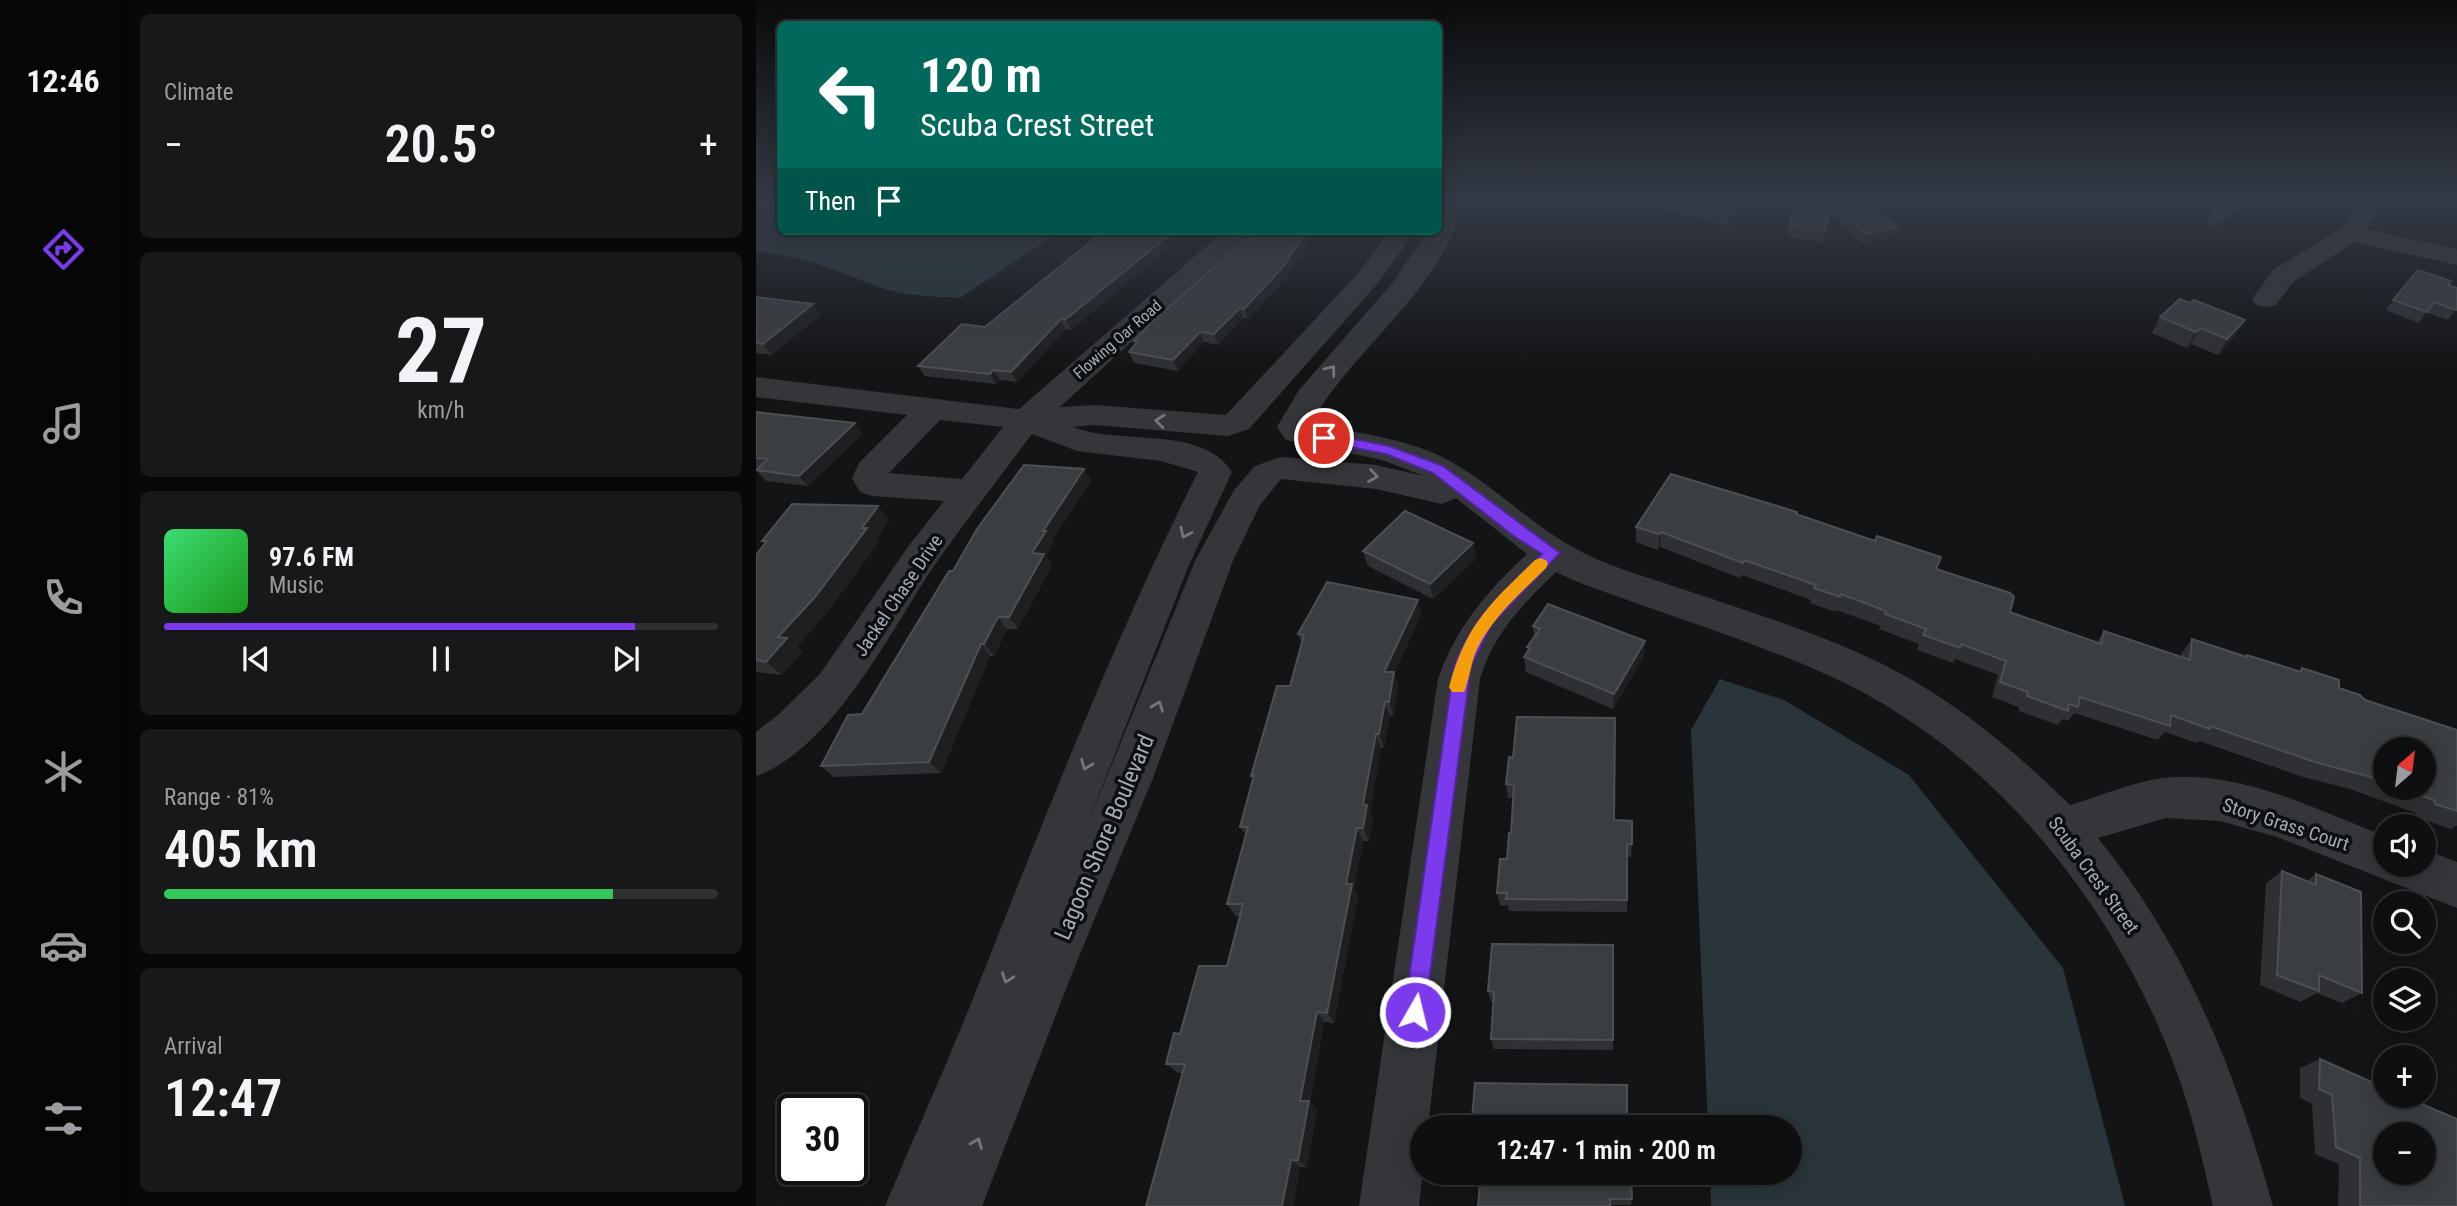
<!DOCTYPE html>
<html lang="en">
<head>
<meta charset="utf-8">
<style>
  body { margin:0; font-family:"Roboto Condensed",sans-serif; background:#171819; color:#f1f3f6; height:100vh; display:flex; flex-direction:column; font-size:26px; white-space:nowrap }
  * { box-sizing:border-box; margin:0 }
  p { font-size:23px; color:#9b9c9f }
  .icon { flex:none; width:38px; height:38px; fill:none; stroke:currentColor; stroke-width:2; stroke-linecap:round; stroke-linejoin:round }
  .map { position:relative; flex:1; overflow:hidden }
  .side { display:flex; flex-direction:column; gap:14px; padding:14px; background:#080809; width:630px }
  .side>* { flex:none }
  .banner { position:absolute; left:21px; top:21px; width:665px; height:214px; border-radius:10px; box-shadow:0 4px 18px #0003,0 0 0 2px #2e2f30; background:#00695c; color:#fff; overflow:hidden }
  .needle { width:46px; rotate:28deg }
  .fabs { position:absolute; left:1617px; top:737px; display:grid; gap:14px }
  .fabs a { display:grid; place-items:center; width:63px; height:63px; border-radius:50%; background:#0e0f10; box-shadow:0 4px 18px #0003,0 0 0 2px #2e2f30; font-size:35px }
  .speed { position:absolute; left:21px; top:1094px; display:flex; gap:14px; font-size:35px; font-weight:700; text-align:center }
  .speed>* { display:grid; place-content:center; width:91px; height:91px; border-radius:50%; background:#0e0f10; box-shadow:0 4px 18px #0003,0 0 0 2px #2e2f30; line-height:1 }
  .speed .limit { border:4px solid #111; border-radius:10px; background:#fff; color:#111 }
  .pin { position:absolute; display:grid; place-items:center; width:60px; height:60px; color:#fff; margin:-30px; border:4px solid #fff; border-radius:50%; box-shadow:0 2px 7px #0007 }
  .me { position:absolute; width:77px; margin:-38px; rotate:8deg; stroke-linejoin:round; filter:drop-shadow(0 0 5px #0008) }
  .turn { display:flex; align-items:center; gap:24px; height:147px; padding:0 28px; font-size:32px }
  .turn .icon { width:91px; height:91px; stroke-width:2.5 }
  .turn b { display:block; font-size:49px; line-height:60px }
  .then { display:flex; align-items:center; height:66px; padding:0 28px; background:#0003; gap:14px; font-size:26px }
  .big { font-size:52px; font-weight:600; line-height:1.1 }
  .side .widget { flex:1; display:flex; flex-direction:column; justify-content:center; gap:10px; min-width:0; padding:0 24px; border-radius:10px; background:#171819 }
  .side .dial { align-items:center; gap:0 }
  .dial b { font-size:91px; line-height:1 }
  .song { display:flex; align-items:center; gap:21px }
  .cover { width:84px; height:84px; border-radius:10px; background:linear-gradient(135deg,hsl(140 70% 55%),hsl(120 70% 35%)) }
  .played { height:7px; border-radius:4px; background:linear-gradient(90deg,#7c3aed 85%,#2e2f30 85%) }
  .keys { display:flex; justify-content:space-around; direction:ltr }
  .heat { display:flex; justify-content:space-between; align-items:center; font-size:38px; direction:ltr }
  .charge { height:10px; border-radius:5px; background:linear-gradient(90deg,#34c759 81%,#2e2f30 0) }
  .trip { position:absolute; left:654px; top:1115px; width:392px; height:70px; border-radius:35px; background:#0e0f10; box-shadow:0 4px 18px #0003,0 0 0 2px #2e2f30; font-weight:600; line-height:70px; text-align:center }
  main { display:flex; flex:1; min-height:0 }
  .tab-bar { display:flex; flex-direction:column; width:126px; justify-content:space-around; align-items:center; background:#060606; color:#9b9c9f }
  .tab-bar .icon { width:49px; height:49px }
  .tab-bar .on { color:#7c3aed }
  .tab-bar b { font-size:32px; color:#f1f3f6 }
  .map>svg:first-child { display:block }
  .water { fill:#29353a }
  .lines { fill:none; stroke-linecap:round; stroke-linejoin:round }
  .minor { fill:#34363a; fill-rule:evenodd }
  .wall { fill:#2f3033; fill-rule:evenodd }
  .shaded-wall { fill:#1e1f21 }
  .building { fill:#3b3e41; stroke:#4c4f53; stroke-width:2; fill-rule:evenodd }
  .oneway { stroke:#72777e }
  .route { fill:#7c3aed; stroke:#51269a; stroke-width:2 }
  .slow { fill:#f59e0b }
  .labels { text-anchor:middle; stroke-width:7; stroke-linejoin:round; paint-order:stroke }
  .far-street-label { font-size:16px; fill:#a4acb6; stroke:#0e0f10 }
  .street-label { font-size:19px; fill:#a4acb6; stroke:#0e0f10 }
  .near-street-label { font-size:23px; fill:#a4acb6; stroke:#0e0f10 }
</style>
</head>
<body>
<main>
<nav class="tab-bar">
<b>12:46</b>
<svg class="icon on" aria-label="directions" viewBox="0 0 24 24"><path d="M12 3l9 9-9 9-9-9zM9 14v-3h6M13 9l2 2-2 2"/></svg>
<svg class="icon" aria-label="music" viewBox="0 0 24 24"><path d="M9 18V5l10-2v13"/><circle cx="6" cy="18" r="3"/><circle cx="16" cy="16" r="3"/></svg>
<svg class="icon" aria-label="phone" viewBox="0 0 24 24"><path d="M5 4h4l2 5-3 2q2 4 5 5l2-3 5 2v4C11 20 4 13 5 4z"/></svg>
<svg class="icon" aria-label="climate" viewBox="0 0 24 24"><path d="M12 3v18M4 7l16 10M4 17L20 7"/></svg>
<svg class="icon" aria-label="car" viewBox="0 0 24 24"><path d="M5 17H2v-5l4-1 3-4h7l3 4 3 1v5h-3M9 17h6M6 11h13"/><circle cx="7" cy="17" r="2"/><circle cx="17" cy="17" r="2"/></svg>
<svg class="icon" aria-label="filters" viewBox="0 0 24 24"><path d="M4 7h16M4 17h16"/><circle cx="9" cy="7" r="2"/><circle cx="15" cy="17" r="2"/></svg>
</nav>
<section class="side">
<div class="widget"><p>Climate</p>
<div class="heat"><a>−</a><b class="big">20.5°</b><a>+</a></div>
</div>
<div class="widget dial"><b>27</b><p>km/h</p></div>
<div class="widget">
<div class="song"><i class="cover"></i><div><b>97.6 FM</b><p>Music</p></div></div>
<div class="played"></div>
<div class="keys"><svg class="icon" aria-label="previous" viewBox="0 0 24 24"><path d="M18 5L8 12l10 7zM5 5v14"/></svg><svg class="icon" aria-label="pause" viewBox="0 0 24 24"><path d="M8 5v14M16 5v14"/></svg><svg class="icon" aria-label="next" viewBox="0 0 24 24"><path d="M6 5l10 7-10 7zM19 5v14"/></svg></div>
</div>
<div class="widget"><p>Range · 81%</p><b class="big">405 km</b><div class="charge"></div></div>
<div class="widget"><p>Arrival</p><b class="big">12:47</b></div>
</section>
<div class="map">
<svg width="1701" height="1206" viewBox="0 0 1701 1206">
  <rect width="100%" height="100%" fill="#131415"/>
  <path class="water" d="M0 198H24V231H305L204 298C181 296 152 297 129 289 86 274 46 254 0 252Z
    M964 679 1028 700 1153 775 1307 968 1369 1206H955L954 1173 1034 1172V1127H952L935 730Z"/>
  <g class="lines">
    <path class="minor" d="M682 198H706C703 208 702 219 698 229 669 303 593 354 555 424 601 433 651 438 692 460 742 487 780 531 832 555 859 568 888 576 917 586 980 607 1044 627 1105 654 1188 691 1250 743 1314 805 1345 796 1375 782 1407 778 1483 769 1561 810 1629 836V864H1668V849L1701 862V908L1521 837 1464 821 1410 818 1342 838C1431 948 1479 1071 1517 1206H1457C1445 1153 1433 1100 1412 1049 1349 893 1231 748 1076 677 1015 649 951 628 888 606 859 595 828 586 800 572 767 604 737 634 724 679L672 1127H667V1170L663 1206H603L682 679C700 627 731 591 771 554L700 498 686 504 620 489 525 479 504 505 477 561 397 778 317 971 226 1206H129C160 1132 193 1060 222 986 291 812 358 639 442 472L405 461 321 451 276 434C244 477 211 519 180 563 135 629 78 748 0 776V732L23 714 64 674 154 544 188 501 116 496 104 492 96 478 103 463 151 415 0 397V377L263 409 468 231H496L304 407 338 405 470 415 604 271 633 231H659L623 282 493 429 472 436 338 425 317 427C363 446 446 424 476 472L433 565 331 825 439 561 478 490 499 466 525 457 620 465 668 476 626 460 530 440 521 427 543 390 638 281 671 231H682ZM184 420 247 427 206 479 133 473Z
      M1610 198H1635L1611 229 1701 249V265L1598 242 1537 282 1520 305 1510 307 1500 305 1496 299 1517 270 1585 228Z"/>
  </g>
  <path class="wall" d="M865 198H994L972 226 865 199Z
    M1148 198H1176L1168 205Z
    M1445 198H1505L1457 230 1450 222 1455 212 1458 209 1443 203Z
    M1079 206 1141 227 1139 237 1108 244 1077 216Z
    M1075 207 1067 242 1031 237 1033 227Z
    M348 231 315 330 310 329 261 382 244 380 240 384 169 376 162 366 229 327Z
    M500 231H560L529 279 492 319 487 318 462 345 448 342 422 371 378 363 373 352 380 344 378 341 494 239Z
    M1692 285 1701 308 1692 320 1670 312 1663 323 1630 310 1637 300Z
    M0 297 64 315 16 355 0 353Z
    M1404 317 1480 335 1462 355 1435 344 1431 348 1396 333Z
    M0 412 107 434 52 486 10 481 0 470 3 468 0 467Z
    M328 469 335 481 296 540 297 543 290 556 296 565 262 629H251L238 656H234L185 773 78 777 65 766 106 714 197 571Z
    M122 506 133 521 120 539 123 542 72 611 41 647 46 652 26 675 0 672V555L9 544 6 541Z
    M1041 512 1040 515 1180 569 1254 612 1341 642 1348 631 1425 656V654L1436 639 1490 657 1491 655 1543 671 1546 668 1583 688 1609 700 1701 730V826H1699L1695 829 1660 817V813L1594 789 1547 777 1443 741 1441 743 1409 732 1402 740 1318 713 1312 721 1306 719 1302 725 1263 711V707L1236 697 1242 675 1199 659 1197 663 1161 650 1163 644 1123 629 1125 626 1080 610 1079 612 1054 603 1055 600 986 575 984 578 904 547 902 550 880 542V527ZM1629 749 1668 788H1629Z
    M717 543 720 559 677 599 612 566 607 551Z
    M662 600 665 615 638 673 642 687 637 716H634L628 748H625L614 811 617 818 613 841H607L598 887 602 896 578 1023 568 1022 554 1102 561 1109 551 1167H544L537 1206 427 1073H422L410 1064 424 1034 471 966 484 916H480L471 904 490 835 484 827 497 780 495 776 534 686 546 644 542 634Z
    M777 626 889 641 888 656 857 709 770 672 768 657 772 652 771 647 778 638Z
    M753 757 858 820 876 844 875 857H871V912L753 911 752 906 744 905 741 893 751 859 755 833 757 798H752L750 784Z
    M1526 871 1551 881 1560 874 1606 993 1586 1003 1561 993 1544 1002 1504 985 1510 883Z
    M857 945V1050L738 1049 735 1039 737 1002H735L732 991Z
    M1564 1059 1701 1206H1582L1583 1164 1559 1154 1556 1104 1544 1098V1068Z
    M716 1119 871 1127H720Z
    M725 1172 876 1199 875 1205H854Z"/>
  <path class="shaded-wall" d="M988 198H994V199L972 226 973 216Z
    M1170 198H1176L1168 205Z
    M1496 198H1505L1457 230 1462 220Z
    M1141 227 1139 237 1108 244 1110 234Z
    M418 231H434L315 330 310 319Z
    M551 231H560L529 279 492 319 488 309Z
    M57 304 64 315 16 355 7 344Z
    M484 308 487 318 462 345 458 334Z
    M305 319 310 329 261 382 255 372Z
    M1489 320 1480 335 1462 355 1471 339Z
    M1444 328 1435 344 1431 348 1440 332Z
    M444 332 448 342 422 371 417 360Z
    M237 370 244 380 240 384 234 374Z
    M99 423 107 434 52 486 43 476Z
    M328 469 335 481 296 540 297 543 290 556 296 565 262 629 253 617 276 553 287 531Z
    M122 506 133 521 120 539 123 542 72 611 41 647 46 652 26 675 10 662 22 637Z
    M905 532 904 547 902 550 903 534Z
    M717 543 720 559 677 599 674 584Z
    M662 600 665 615 638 673 642 687 637 716 633 702 628 672Z
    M242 617 251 629 238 656 228 644Z
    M889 641 888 656 857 709 858 694Z
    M225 644 234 656 185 773 173 762Z
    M629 702 634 716 628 748 623 734Z
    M620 734 625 748 614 811 617 818 613 841 607 828V804Z
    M601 828 607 841 598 887 602 896 578 1023 571 1013 590 884Z
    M561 1012 568 1022 554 1102 561 1109 551 1167 542 1160 544 1101Z
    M535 1160 544 1167 537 1206H526Z"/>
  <path class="building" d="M900 198H988L973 216Z
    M1104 198H1107L1141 227 1110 234 1079 206 1098 202Z
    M1460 198H1496L1462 220 1455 212 1467 200Z
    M1040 202 1075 207 1069 231 1033 227Z
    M348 231H418L310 319H305L255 372 237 370 234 374 162 366 206 324 229 327Z
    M500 231H551L526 268 488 309 484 308 458 334 444 332 417 360 373 352 382 341H378L396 322 490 239H494Z
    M1662 270 1695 281 1692 285 1701 288V308L1700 310 1678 302 1671 312 1637 300Z
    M0 297 57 304 7 344 0 343Z
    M1424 299 1434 303 1438 300 1489 320 1471 339 1444 328 1440 332 1404 317Z
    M0 412 99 423 43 476 0 470 12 459 0 458Z
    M268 465 328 469 287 531H290L276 553 288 554 253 617H242L228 644H225L173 762 65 766 92 715 106 714 193 571H197L221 529Z
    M915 474 1041 512 1040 514 1119 541 1121 536 1185 557 1180 569 1254 593 1258 597 1254 612 1345 644 1348 631 1434 660 1436 639 1491 657V655L1545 672 1546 668 1583 680V688L1604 695 1609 700 1701 730V811L1679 804 1678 800 1644 788H1668V749H1629V782L1611 776 1562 763 1454 726V729L1415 715 1414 726 1324 697 1322 707 1313 704 1312 711 1271 696 1272 692 1244 682 1250 661 1205 644 1204 648 1167 635 1170 629 1129 614 1130 611 1085 594 1084 597 1058 588 1060 585 988 560 987 563 905 532 903 534 880 527Z
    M36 504 122 506 106 528H111L59 597 22 637 31 638 10 662 0 660V555L11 541H6Z
    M649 511 717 543 674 584 607 551Z
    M571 582 662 600 628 672H638L633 702H629L623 734H620L607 804 611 805 607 828H601L590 884H596L571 1013 561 1012 544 1101H553L542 1160H535L526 1206H390L429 1064H410L418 1033 424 1034 443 966H471L487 904H471L492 827H484L498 775 495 776 521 686H534L548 635 542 634Z
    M792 604 889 641 858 694 768 657 774 648 771 647 784 629 777 626Z
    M761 717 859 718 858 820 876 821V844H871V900L750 899 751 893H741L744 859H751L753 833H755L758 785 750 784 753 757 757 758Z
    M1526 871 1560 885V874L1605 892 1606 993 1563 975V991L1521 975Z
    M736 944 857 945V1040L735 1039 738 992 732 991Z
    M1564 1059 1629 1088V1096H1647L1701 1119V1206H1604V1158L1580 1147 1576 1095 1563 1089ZM1629 1134H1668V1172H1629Z
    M719 1083 871 1085V1127H727V1119H716Z
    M725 1172H875L876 1199H854V1206H722Z"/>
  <defs><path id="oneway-chevron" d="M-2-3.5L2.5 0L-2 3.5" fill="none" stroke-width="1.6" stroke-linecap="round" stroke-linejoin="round" transform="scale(1.75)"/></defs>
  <g class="oneway">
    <use href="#oneway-chevron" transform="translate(575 370) rotate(-52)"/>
    <use href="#oneway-chevron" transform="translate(404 421) rotate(-174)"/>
    <use href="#oneway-chevron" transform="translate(617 476) rotate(9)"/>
    <use href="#oneway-chevron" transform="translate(429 533) rotate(115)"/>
    <use href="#oneway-chevron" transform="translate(402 706) rotate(-69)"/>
    <use href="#oneway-chevron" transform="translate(330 765) rotate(112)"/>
    <use href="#oneway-chevron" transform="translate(251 978) rotate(110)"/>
    <use href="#oneway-chevron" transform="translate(221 1143) rotate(-68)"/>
  </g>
  <linearGradient id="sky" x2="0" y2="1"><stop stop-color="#0a0b0c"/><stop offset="0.54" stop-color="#333a46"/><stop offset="1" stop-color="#333a46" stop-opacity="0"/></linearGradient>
  <rect width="1701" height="367" fill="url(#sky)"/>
  <path class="route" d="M568 433 633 446 687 466 804 553 736 624 715 666 669 1012 666 1020 659 1023 651 1020 648 1012 698 666C720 613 747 593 786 554L759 537 677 473 630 454 563 441 561 438Z"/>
  <path class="slow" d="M784 558 790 560 792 564 790 568C765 593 737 617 721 649 715 662 714 678 708 692H696L693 687C710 624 734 604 779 560Z"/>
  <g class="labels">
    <g class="far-street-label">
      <text transform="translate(361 339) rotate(-41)" y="6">Flowing Oar Road</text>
    </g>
    <g class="street-label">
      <text transform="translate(142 595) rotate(-56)" y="7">Jackel Chase Drive</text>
      <text transform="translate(1530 824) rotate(18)" y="7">Story Grass Court</text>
      <text transform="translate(1338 875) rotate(54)" y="7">Scuba Crest Street</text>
    </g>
    <g class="near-street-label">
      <text transform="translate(348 837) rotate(-67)" y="8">Lagoon Shore Boulevard</text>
    </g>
  </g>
</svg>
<div class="fabs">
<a><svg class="needle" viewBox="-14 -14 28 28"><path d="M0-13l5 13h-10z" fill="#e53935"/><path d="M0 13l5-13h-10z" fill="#9b9c9f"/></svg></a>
<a><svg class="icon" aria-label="sound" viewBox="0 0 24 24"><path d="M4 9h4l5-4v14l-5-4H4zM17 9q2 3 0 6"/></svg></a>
<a><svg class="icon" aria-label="search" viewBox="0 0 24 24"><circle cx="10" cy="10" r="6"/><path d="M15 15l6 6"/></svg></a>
<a><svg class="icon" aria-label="layers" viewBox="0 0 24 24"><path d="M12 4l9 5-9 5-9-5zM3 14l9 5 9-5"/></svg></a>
<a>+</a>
<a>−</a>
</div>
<div class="speed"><div class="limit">30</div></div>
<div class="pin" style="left:568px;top:438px;background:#d93025"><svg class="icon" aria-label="arrive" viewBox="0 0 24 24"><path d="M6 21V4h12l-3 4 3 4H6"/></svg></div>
<svg class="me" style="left:659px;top:1012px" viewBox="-20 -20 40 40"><circle r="17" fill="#7c3aed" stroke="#fff" stroke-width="3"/><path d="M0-11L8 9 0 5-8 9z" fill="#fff"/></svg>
<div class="trip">12:47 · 1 min · 200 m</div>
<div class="banner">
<div class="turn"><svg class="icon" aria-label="left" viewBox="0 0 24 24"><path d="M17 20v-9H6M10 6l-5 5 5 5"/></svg><div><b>120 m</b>Scuba Crest Street</div></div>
<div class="then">Then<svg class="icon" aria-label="arrive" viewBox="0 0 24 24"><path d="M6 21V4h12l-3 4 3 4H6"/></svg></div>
</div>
</div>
</main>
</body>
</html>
